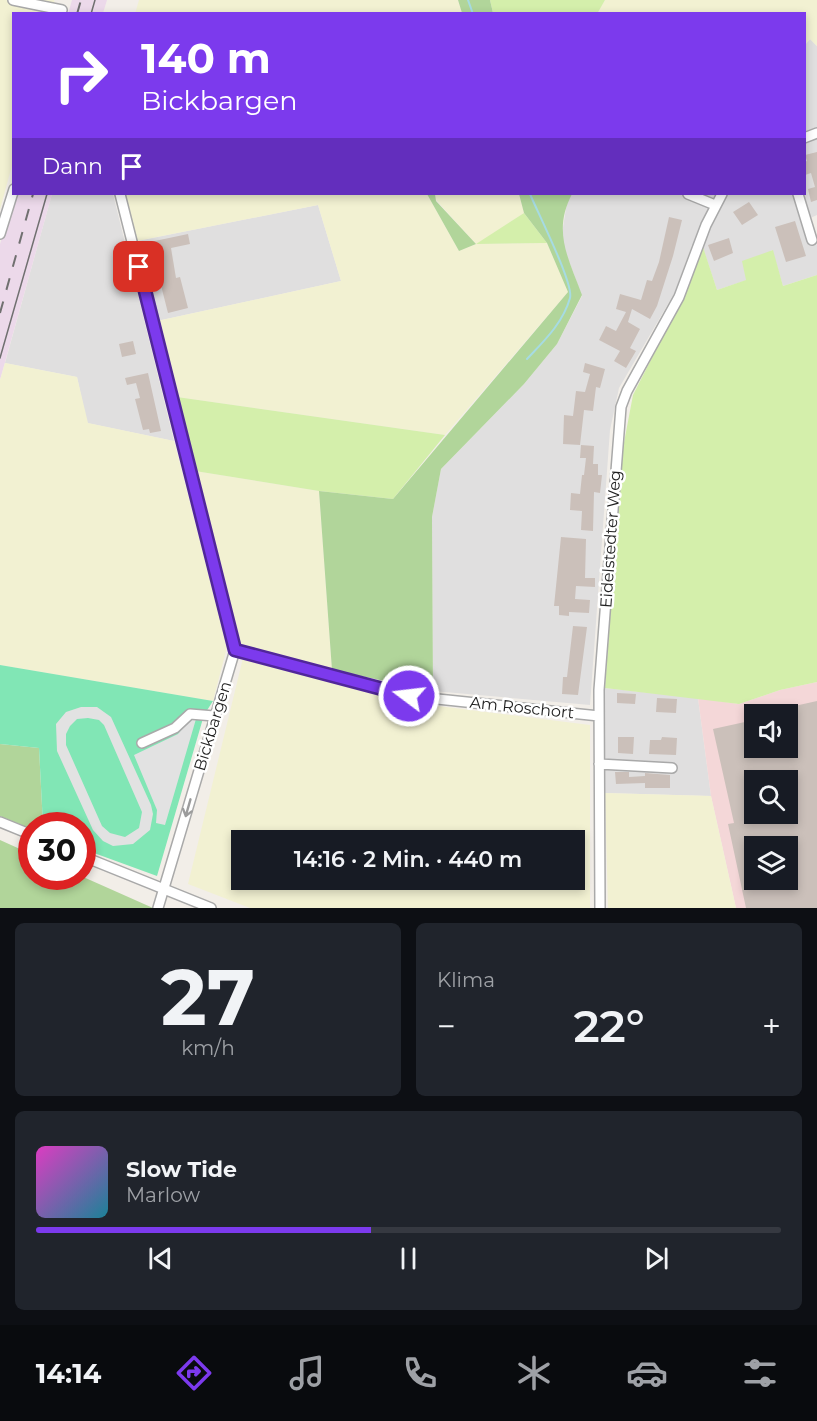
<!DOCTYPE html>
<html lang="de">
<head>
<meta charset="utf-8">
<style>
  body { margin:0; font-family:Montserrat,sans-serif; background:#20242c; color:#f1f3f6; height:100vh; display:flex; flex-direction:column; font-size:22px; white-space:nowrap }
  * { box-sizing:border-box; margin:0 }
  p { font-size:20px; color:#9ea1a6 }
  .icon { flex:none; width:33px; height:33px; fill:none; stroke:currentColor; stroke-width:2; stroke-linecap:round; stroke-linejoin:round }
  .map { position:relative; height:908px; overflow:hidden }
  .side { display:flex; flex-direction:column; gap:15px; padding:15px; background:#0d0f14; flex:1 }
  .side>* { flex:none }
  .banner { position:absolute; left:12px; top:12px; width:794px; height:183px; border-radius:0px; box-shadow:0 3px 9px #0003; background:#7c3aed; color:#fff; overflow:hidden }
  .fabs { position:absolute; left:744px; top:704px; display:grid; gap:12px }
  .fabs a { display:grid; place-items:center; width:54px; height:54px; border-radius:0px; background:#171b24; box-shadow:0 3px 9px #0003; font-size:30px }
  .speed { position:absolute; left:18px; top:812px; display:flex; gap:12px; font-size:30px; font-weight:700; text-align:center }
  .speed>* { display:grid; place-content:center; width:78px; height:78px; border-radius:50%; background:#171b24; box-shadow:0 3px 9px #0003; line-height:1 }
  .speed .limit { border:9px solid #d22; background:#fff; color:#111 }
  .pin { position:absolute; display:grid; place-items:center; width:51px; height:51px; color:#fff; margin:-26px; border-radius:12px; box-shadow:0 3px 9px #0006 }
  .me { position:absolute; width:66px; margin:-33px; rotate:285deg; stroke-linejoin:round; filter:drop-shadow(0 0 4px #0008) }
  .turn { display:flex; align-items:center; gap:21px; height:126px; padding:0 30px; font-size:27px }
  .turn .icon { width:78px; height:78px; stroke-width:2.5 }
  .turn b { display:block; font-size:42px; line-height:51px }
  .then { display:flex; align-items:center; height:57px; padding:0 30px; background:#0003; gap:12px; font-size:22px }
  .big { font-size:45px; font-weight:600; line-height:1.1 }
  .side .tile { flex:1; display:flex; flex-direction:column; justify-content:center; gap:9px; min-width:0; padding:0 21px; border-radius:9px; background:#20242c }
  .side .dial { align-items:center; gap:0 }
  .dial b { font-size:78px; line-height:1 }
  .song { display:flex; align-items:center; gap:18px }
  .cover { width:72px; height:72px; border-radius:9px; background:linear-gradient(135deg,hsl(310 70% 55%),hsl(190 70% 35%)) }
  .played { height:6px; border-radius:3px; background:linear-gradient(90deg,#7c3aed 45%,#363941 45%) }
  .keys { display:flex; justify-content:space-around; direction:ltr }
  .heat { display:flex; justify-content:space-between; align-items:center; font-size:33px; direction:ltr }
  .side .tiles { flex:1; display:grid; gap:15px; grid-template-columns:1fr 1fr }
  .tile:last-child { grid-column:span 2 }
  .trip { position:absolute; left:231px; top:830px; width:354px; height:60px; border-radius:0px; background:#171b24; box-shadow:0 3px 9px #0003; font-weight:600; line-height:60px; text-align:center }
  .menu { display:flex; height:96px; justify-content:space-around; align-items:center; background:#090b0e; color:#9ea1a6 }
  .menu .icon { width:42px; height:42px }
  .menu .on { color:#7c3aed }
  .menu b { font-size:27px; color:#f1f3f6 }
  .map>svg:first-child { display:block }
  .residential { fill:#e0dfdf }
  .commercial { fill:#f4d7d8; fill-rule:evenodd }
  .industrial { fill:#ecd9ea }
  .farmland { fill:#f2f1d2; fill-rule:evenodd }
  .grass { fill:#d4efab }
  .forest { fill:#b1d59a }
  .pitch { fill:#81e6b5 }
  .parking { fill:#e2e2e2; fill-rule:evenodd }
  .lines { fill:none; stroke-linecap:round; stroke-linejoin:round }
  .stream { stroke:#a6dbe3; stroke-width:2 }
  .building { fill:#cbc0ba; fill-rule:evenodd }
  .minor-casing { stroke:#a9a9a9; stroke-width:12 }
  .minor { stroke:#fff; stroke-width:9 }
  .tram { stroke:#707070; stroke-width:1.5 }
  .rail { stroke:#707070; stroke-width:2; stroke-dasharray:12 12; stroke-linecap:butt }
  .oneway { stroke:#9c9c9c }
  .route-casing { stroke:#51269a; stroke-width:15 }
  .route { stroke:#7c3aed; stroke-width:10 }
  .labels { text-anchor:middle; stroke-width:5; stroke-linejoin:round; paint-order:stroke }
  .street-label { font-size:16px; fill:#222; stroke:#fff }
</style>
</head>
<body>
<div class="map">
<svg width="817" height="908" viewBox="0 0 817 908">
  <rect width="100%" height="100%" fill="#f2eee8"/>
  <path class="residential" d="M810 39 817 46V215L808 219 817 246V275L783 286 772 250 747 280 717 290 703 248 692 245 675 292 619 388 610 430 590 705 433 691 432 517 441 469 524 384 557 344 582 296 561 240 567 202 572 194H804V46Z
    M52 194H113L174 441 87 423 77 377 5 363Z
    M318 205 341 281 157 321 137 241Z
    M605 688 698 698 711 796 605 793Z"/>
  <path class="commercial" d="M817 682V908H736L711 796 698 698 739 704 780 690ZM754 714H788V747H754ZM754 780H788V813H754ZM754 846H788V879H754Z"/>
  <path class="industrial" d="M72 0H107L103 13 68 14Z
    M16 194H52L0 380V244Z"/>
  <path class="farmland" d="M0 0H54L56 8 55 13 14 14 13 162 0 209Z
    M139 0H458L462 13 135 14Z
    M605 0H817V46L810 39 804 46V14L597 13Z
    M124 194H427L459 251 476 244 436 200 435 194H519L524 213 477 244 547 243 568 292 445 435 177 397 157 321 341 281 318 205 137 241Z
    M5 363 77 377 88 423 174 441 227 647 213 701 0 665V380Z
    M195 471 319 491 332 670 239 644Z
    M243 658 430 705 590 725V908H250L188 884ZM242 840H574V879H242Z
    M605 793 711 796 736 908H608Z"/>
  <path class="grass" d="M490 0H605L597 14 493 13Z
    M524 213 547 243 476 244Z
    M703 247 717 290 746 280 742 261 773 250 783 286 817 275V682L780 690 739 704 605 688 622 453 633 395 689 285Z
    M177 397 445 435 393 499 319 491 195 471Z"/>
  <path class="forest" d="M458 0H490L493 13H462Z
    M427 194H435L436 201 476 244 459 251Z
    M519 194H572C552 232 569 259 582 295L557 344 524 384 441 469 432 517 433 691 332 670 319 491 393 499 568 292 547 243 524 213Z
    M0 744 39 748 43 825H32L31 829 0 816Z
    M0 840 31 854 32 876H81L153 908H0Z"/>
  <path class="pitch" d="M0 665 213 701 204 715 157 876 83 849 82 825H43L39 748 0 744Z"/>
  <path class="parking" d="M81 707H97L111 717 151 805 153 814 150 830 133 844 113 846 103 841 93 830 57 751 56 724 66 712ZM88 718 99 720 104 725 142 812 139 828 125 837 110 833 102 826 66 745V734L70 726 77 719Z
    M191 718 196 719 165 825 156 823 157 810 134 755 178 734Z"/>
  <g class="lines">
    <path class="stream" d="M468 0 473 14
      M527 359C544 341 563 323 570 298 574 284 537 211 530 194"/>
  </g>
  <path class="building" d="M817 152V200L811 202 808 189 815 187 811 173 805 175 804 162 807 161 805 155Z
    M749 202 758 215 742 225 733 212Z
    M669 217 682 220 673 256 657 306 650 319 632 309 628 322 640 329 630 348 636 351 626 368 614 361 620 351 599 340 606 326 616 331 626 312 616 309 620 294 641 300 647 280 652 281 659 262Z
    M795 221 806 256 786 262 775 227Z
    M188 234 190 244 171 248 176 278 180 277 188 308 168 313 150 242Z
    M729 238 733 253 714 261 708 245Z
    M133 341 136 354 122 357 119 344Z
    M585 363 605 369 600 388 596 387 593 411 584 410 580 445 563 444 564 415 573 416 576 391 585 392 590 374 583 372Z
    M148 373 161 431 150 433 149 429 143 430 135 399 140 398 136 383 127 385 125 378Z
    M581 445 594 446 593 464H598V475H602L600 493 594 492 593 531 581 530 582 511 570 510 571 493 580 494 582 475H584L586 458H580Z
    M561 537 586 539 585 578H595V587L576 586 575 599 590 600 589 613 569 612V616L559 615V606H554Z
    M573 626 587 627 578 695 562 694 563 677H567Z
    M617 693 636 694 635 704 617 703Z
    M657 698 677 699 676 713 656 712Z
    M817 701V908H746L728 824 734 823 713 729 754 720V747H788V714H772V711ZM754 780H788V813H754ZM754 846H788V879H754Z
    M618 737H634L633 754 618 753Z
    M662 737 677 738 676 755 649 754 650 740H661Z
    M615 772H629V777L645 776V773L670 775V788H645V783L616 784Z"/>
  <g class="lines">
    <g class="minor-casing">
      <path id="minor" d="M13 0 62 10
        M804 138 817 133
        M120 194 235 650 158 908
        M688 194 715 205
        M798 194 812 240
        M0 234 14 189
        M235 650 409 696 599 716
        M142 743 175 728 190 714 214 716
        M599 764 672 768
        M0 822 32 835
        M82 856 211 908
        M600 908 599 690 621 407 627 391 679 297 706 225 722 194"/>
    </g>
    <use href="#minor" class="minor"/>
    <path class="tram" d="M91 14 95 0
      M0 358 47 194"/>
    <path class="rail" d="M77 14 81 0
      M0 313 33 194"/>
  </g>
  <defs><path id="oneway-shaft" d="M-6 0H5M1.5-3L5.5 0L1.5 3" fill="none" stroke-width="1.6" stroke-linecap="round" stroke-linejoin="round" transform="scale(1.5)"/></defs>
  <use class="oneway" href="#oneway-shaft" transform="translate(188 808) rotate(106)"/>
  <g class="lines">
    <g class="route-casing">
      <path id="route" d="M139 267 235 650 409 696"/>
    </g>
    <use href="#route" class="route"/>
  </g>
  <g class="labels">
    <g class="street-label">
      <text transform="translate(610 539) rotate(-86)" y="6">Eidelstedter Weg</text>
      <text transform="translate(522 707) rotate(6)" y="6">Am Roschort</text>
      <text transform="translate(212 726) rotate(-73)" y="6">Bickbargen</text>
    </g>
  </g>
</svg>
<div class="fabs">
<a><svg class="icon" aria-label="sound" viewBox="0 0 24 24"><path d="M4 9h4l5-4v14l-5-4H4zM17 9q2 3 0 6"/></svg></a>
<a><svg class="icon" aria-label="search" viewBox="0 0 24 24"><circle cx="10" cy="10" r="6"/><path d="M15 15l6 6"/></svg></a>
<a><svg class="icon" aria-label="layers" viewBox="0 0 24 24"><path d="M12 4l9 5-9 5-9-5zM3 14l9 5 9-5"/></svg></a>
</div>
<div class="speed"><div class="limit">30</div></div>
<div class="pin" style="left:139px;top:267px;background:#d93025"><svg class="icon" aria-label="arrive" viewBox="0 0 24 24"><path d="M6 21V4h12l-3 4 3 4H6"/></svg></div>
<svg class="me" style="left:409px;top:696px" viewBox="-20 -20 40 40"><circle r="17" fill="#7c3aed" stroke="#fff" stroke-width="3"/><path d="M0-11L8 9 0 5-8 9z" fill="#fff"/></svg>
<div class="trip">14:16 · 2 Min. · 440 m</div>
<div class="banner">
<div class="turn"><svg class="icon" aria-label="right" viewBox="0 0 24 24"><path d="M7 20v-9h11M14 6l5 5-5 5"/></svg><div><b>140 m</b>Bickbargen</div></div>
<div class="then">Dann<svg class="icon" aria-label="arrive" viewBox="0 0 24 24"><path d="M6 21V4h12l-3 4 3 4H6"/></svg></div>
</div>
</div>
<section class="side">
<div class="tiles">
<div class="tile dial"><b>27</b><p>km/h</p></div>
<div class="tile"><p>Klima</p>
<div class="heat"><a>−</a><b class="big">22°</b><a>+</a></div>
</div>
<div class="tile">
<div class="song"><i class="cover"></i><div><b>Slow Tide</b><p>Marlow</p></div></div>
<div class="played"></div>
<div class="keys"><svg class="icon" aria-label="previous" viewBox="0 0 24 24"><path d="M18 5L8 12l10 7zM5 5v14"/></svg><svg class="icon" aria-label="pause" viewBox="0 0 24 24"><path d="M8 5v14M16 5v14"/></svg><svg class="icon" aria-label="next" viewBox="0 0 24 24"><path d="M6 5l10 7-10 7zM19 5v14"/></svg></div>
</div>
</div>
</section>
<nav class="menu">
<b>14:14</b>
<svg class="icon on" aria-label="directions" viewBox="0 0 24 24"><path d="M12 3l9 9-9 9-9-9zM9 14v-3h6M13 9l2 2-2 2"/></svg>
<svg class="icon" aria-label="music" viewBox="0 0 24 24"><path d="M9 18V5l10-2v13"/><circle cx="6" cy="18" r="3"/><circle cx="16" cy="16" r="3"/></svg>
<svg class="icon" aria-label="phone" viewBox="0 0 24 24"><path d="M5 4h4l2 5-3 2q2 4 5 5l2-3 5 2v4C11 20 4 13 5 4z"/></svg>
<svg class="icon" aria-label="climate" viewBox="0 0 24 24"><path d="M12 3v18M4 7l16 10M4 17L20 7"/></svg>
<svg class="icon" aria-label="car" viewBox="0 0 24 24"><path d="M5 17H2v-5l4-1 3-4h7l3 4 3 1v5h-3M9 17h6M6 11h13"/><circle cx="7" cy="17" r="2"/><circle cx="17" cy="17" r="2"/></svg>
<svg class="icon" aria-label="filters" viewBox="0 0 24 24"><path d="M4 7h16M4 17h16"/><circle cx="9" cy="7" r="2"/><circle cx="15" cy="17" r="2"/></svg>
</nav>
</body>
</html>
